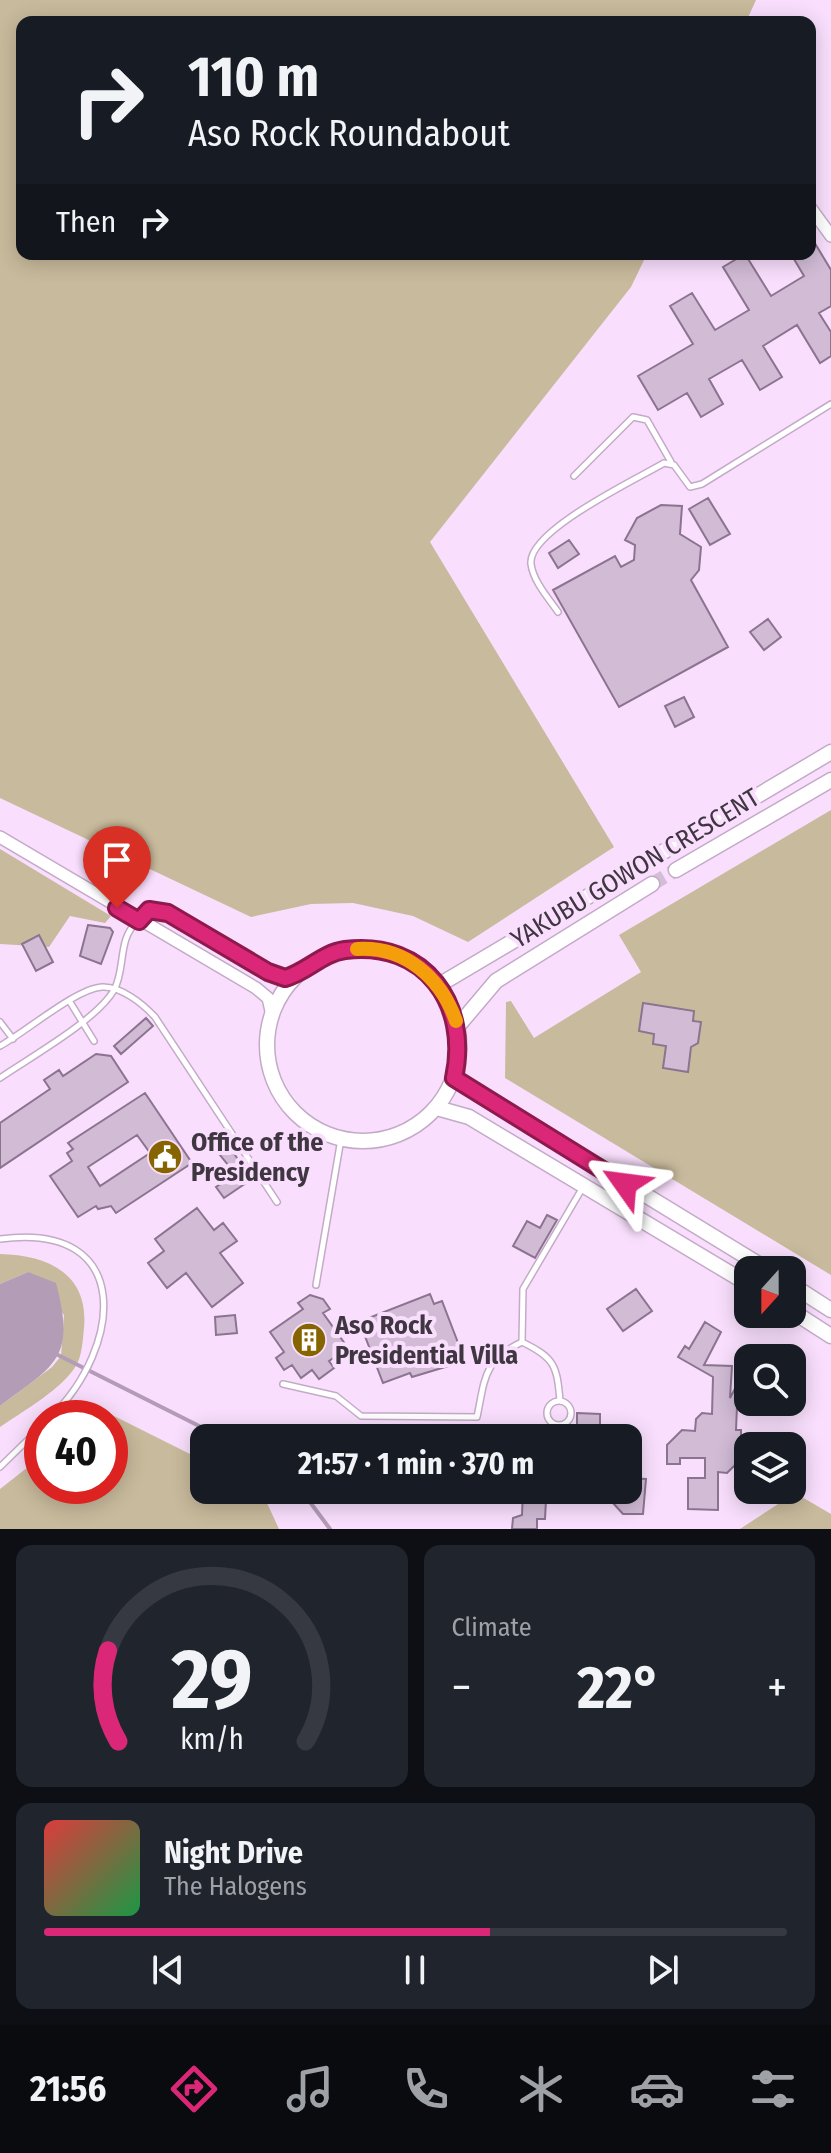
<!DOCTYPE html>
<html lang="en">
<head>
<meta charset="utf-8">
<style>
  body { margin:0; font-family:"Fira Sans Condensed",sans-serif; background:#20242c; color:#f1f3f6; height:100vh; display:flex; flex-direction:column; font-size:30px; white-space:nowrap }
  * { box-sizing:border-box; margin:0 }
  p { font-size:26px; color:#9ea1a6 }
  .icon { flex:none; width:44px; height:44px; fill:none; stroke:currentColor; stroke-width:2; stroke-linecap:round; stroke-linejoin:round }
  .map { position:relative; height:1529px; overflow:hidden }
  .sheet { display:flex; flex-direction:column; gap:16px; padding:16px; background:#0d0f14; flex:1 }
  .sheet>* { flex:none }
  .guide { position:absolute; left:16px; top:16px; width:800px; height:244px; border-radius:16px; box-shadow:0 4px 20px #0003; background:#171b24; color:#f1f3f6; overflow:hidden }
  .needle { width:52px; rotate:201deg }
  .controls { position:absolute; left:734px; top:1256px; display:grid; gap:16px }
  .controls a { display:grid; place-items:center; width:72px; height:72px; border-radius:16px; background:#171b24; box-shadow:0 4px 20px #0003; font-size:40px }
  .speed { position:absolute; left:24px; top:1400px; display:flex; gap:16px; font-size:40px; font-weight:700; text-align:center }
  .speed>* { display:grid; place-content:center; width:104px; height:104px; border-radius:50%; background:#171b24; box-shadow:0 4px 20px #0003; line-height:1 }
  .speed .limit { border:12px solid #d22; background:#fff; color:#111 }
  .pin { position:absolute; display:grid; place-items:center; width:68px; height:68px; color:#fff; margin:-82px -34px; border-radius:50% 50% 50% 0; rotate:-45deg; box-shadow:0 0 8px #0007 }
  .pin .icon { rotate:45deg }
  .me { position:absolute; width:88px; margin:-44px; rotate:301deg; stroke-linejoin:round; filter:drop-shadow(0 0 6px #0008) }
  .turn { display:flex; align-items:center; gap:28px; height:168px; padding:0 40px; font-size:36px }
  .turn .icon { width:104px; height:104px; stroke-width:2.5 }
  .turn b { display:block; font-size:56px; line-height:68px }
  .then { display:flex; align-items:center; height:76px; padding:0 40px; background:#0003; gap:16px; font-size:30px }
  .big { font-size:60px; font-weight:700; line-height:1.1 }
  .sheet .card { flex:1; display:flex; flex-direction:column; justify-content:center; gap:12px; min-width:0; padding:0 28px; border-radius:16px; background:#20242c }
  .sheet .dial { align-items:center; gap:0 }
  .dial svg { height:208px; overflow:visible; fill:none; stroke:#363941; stroke-width:7; stroke-linecap:round; text-anchor:middle }
  .dial text { fill:#f1f3f6; stroke:none }
  .song { display:flex; align-items:center; gap:24px }
  .cover { width:96px; height:96px; border-radius:12px; background:linear-gradient(135deg,hsl(0 70% 55%),hsl(140 70% 35%)) }
  .played { height:8px; border-radius:4px; background:linear-gradient(90deg,#db2777 60%,#363941 60%) }
  .keys { display:flex; justify-content:space-around; direction:ltr }
  .heat { display:flex; justify-content:space-between; align-items:center; font-size:44px; direction:ltr }
  .sheet .tiles { flex:1; display:grid; gap:16px; grid-template-columns:1fr 1fr }
  .card:last-child { grid-column:span 2 }
  .trip { position:absolute; left:190px; top:1424px; width:452px; height:80px; border-radius:16px; background:#171b24; box-shadow:0 4px 20px #0003; font-weight:700; line-height:80px; text-align:center }
  .tab-bar { display:flex; height:128px; justify-content:space-around; align-items:center; background:#090b0e; color:#9ea1a6 }
  .tab-bar .icon { width:56px; height:56px }
  .tab-bar .current { color:#db2777 }
  .tab-bar b { font-size:36px; color:#f1f3f6 }
  .map>svg:first-child { display:block }
  .green { fill:#c8ba9c }
  .water { fill:#b29cb6 }
  .lines { fill:none; stroke-linecap:round; stroke-linejoin:round }
  .stream { stroke:#b29cb6; stroke-width:4 }
  .building { fill:#d1bbd5; stroke:#8b748f; stroke-width:2; fill-rule:evenodd }
  .tertiary-tunnel { stroke:#d4bdd7; stroke-width:14; stroke-dasharray:14 7; stroke-linecap:butt }
  .service-casing { stroke:#c3abc7; stroke-width:8 }
  .minor-casing { stroke:#c3abc7; stroke-width:14 }
  .tertiary-casing { stroke:#c3abc7; stroke-width:17 }
  .service { stroke:#fff; stroke-width:5 }
  .minor { stroke:#fff; stroke-width:11 }
  .tertiary { stroke:#fff; stroke-width:14 }
  .route-casing { stroke:#8e194d; stroke-width:20 }
  .route { stroke:#db2777; stroke-width:14 }
  .slow { stroke:#f59e0b; stroke-width:14 }
  .labels { text-anchor:middle; stroke-width:8; stroke-linejoin:round; paint-order:stroke }
  .street-label { font-size:26px; fill:#3f3641; stroke:#f9dffd }
  .poi-label { font-size:26px; font-weight:bold; fill:#3f3641; stroke:#f9dffd; text-anchor:start }
</style>
</head>
<body>
<div class="map">
<svg width="831" height="1529" viewBox="0 0 831 1529">
  <rect width="100%" height="100%" fill="#f9dffd"/>
  <path class="green" d="M0 0H756L746 22H22V254H647L631 287 430 542 614 847 468 942 413 916 353 903 311 904 251 917 0 798Z
    M831 810V1275L505 1078 506 1002 511 1001 534 1038 641 972 619 935Z
    M0 849 111 916 105 923 70 916 49 947 0 944Z
    M0 1254C48 1255 89 1274 84 1328 83 1338 82 1355 77 1364 63 1389 23 1411 0 1427V1406L52 1367 61 1356 64 1315 28 1272 0 1284Z
    M102 1410 204 1461V1490H261L279 1529H0V1489L42 1456V1486H110V1418H91Z
    M795 1493 831 1514V1529H740Z"/>
  <path class="water" d="M28 1272 56 1283C76 1359 56 1364 0 1406V1284Z"/>
  <g class="lines">
    <path class="stream" d="M58 1355 223 1438
      M301 1490 330 1529"/>
  </g>
  <path class="building" d="M810 235 831 270V306L819 313 831 332V356L820 363 797 325 763 346 782 377 760 390 742 360 709 379 723 404 701 417 687 393 658 410 638 376 693 344 670 306 692 293 715 330 749 310 723 267 745 254 771 296 804 276 791 254H810Z
    M708 498 730 534 710 545 689 509Z
    M661 505 682 506 680 534 701 547 699 570 691 580 728 647 619 707 553 590 615 556 621 567 634 560 635 545 625 540 637 518Z
    M569 540 579 554 558 568 549 553Z
    M768 619 781 637 764 650 750 632Z
    M684 697 694 717 675 727 665 706Z
    M88 925 110 928 113 932 101 964 80 956Z
    M39 935 53 962 36 971 22 944Z
    M643 1003 694 1011 693 1021 701 1022 698 1043 691 1047 688 1072 663 1068 666 1046 653 1044 654 1034 639 1031Z
    M146 1018 153 1026 121 1054 114 1046Z
    M96 1054 111 1056 128 1082 0 1168V1123L50 1089 44 1080 59 1070 63 1076Z
    M145 1093 192 1163 116 1213 111 1206 98 1209 96 1206 78 1217 50 1176 72 1161 67 1153 73 1149 68 1143ZM137 1135 150 1153 100 1186 88 1167Z
    M230 1148 252 1179 224 1198 216 1187 226 1180 219 1171 228 1165 220 1155Z
    M197 1208 214 1230 223 1223 237 1241 220 1253 243 1283 212 1307 186 1273 167 1288 148 1263 164 1251 155 1239Z
    M547 1215 557 1220 535 1258 513 1246 527 1221 540 1228Z
    M636 1289 652 1311 623 1331 607 1309Z
    M430 1294 434 1304 442 1301 465 1361 412 1377 410 1373 383 1383 363 1331 370 1328 366 1319Z
    M310 1295 323 1299 330 1309 323 1313 348 1348 329 1361 334 1368 319 1379 312 1370 301 1378 292 1365 284 1370 276 1358 284 1352 270 1332 303 1309 298 1303Z
    M235 1315 237 1333 216 1335 215 1317Z
    M705 1322 721 1332 704 1365 732 1366 730 1398 738 1383 736 1430H741V1440L748 1441V1480L734 1466 727 1473 718 1472V1510L688 1509V1478H705V1458H680V1464H667V1445L682 1430 695 1431 696 1419 702 1413 712 1414 713 1377 678 1357 685 1346 689 1349Z
    M577 1413 600 1414V1426H608V1438H514V1426H577Z
    M628 1478 646 1479 643 1514H623L613 1503V1496L619 1490H628Z
    M523 1490H592L580 1501 546 1500 545 1519H537V1529H512L513 1518 522 1515Z"/>
  <g class="lines">
    <path class="tertiary-tunnel" d="M652 884 676 870"/>
    <g class="service-casing">
      <path id="service" d="M574 476 633 417 647 420 671 462
        M558 612C549 599 533 581 531 564 527 531 637 479 664 463L674 465 690 487 702 484 831 404
        M70 1002 94 1041
        M0 1022 13 1039
        M0 1046C26 1032 75 989 102 987 121 986 143 1004 155 1017L277 1202
        M0 1078C29 1058 97 1020 114 990 126 969 117 938 138 921
        M0 1239C135 1221 123 1347 50 1418
        M316 1285 341 1139
        M522 1342C555 1358 557 1366 560 1401
        M283 1384 336 1396 361 1416 477 1417C485 1379 483 1360 522 1342L523 1289 583 1187
        M547 1413a12 12 0 1 1 24 0a12 12 0 1 1-24 0Z
        M0 1467 42 1426"/>
    </g>
    <g class="minor-casing">
      <path id="minor" d="M810 207 831 236
        M0 837 256 988 268 998 271 1011
        M139 921 149 910 168 913 268 972 285 978 295 975"/>
    </g>
    <g class="tertiary-casing">
      <path id="tertiary" d="M676 870 831 780
        M267 1045a96 96 0 1 1 192 0a96 96 0 1 1-192 0Z
        M439 985 831 752
        M458 1026 496 981 652 884
        M454 1078 768 1270
        M437 1108 469 1117 748 1284
        M792 1285 831 1310
        M792 1311 831 1336"/>
    </g>
    <use href="#service" class="service"/>
    <use href="#minor" class="minor"/>
    <use href="#tertiary" class="tertiary"/>
  </g>
  <g class="lines">
    <g class="route-casing">
      <path id="route" d="M117 908 139 921 149 910 168 913 268 972 285 978C307 972 322 953 345 950 426 940 470 1005 454 1078L625 1184"/>
    </g>
    <use href="#route" class="route"/>
    <path class="slow" d="M357 949C405 946 441 978 456 1021"/>
  </g>
  <defs>
    <g id="civic-disc" transform="scale(1.8)"><circle r="9.5" fill="#866400" stroke="#f9dffd"/><path d="M-.6-6.5H3V-4.5H.6V-3L4-1V1h2V6H-6V1h2V-1L-.6-3ZM-1.2 2.5V6h2.4V2.5Z" fill="#fff"/></g>
    <g id="building-disc" transform="scale(1.8)"><circle r="9.5" fill="#866400" stroke="#f9dffd"/><path d="M-4-6H4V6H1V3H-1V6H-4ZM-2.5-4.3h1.7v1.8h-1.7ZM.8-4.3h1.7v1.8H.8ZM-2.5-1h1.7V.8h-1.7ZM.8-1h1.7V.8H.8Z" fill="#fff"/></g>
  </defs>
  <g fill-rule="evenodd">
    <use href="#civic-disc" x="165" y="1157"/>
    <use href="#building-disc" x="309" y="1340"/>
  </g>
  <g class="labels">
    <g class="street-label">
      <text transform="translate(635 868) rotate(-31)" y="9">YAKUBU GOWON CRESCENT</text>
    </g>
    <g class="poi-label">
      <text x="191" y="1151">Office of the<tspan x="191" dy="30">Presidency</tspan></text>
      <text x="335" y="1334">Aso Rock<tspan x="335" dy="30">Presidential Villa</tspan></text>
    </g>
  </g>
</svg>
<div class="controls">
<a><svg class="needle" viewBox="-14 -14 28 28"><path d="M0-13l5 13h-10z" fill="#e53935"/><path d="M0 13l5-13h-10z" fill="#9ea1a6"/></svg></a>
<a><svg class="icon" aria-label="search" viewBox="0 0 24 24"><circle cx="10" cy="10" r="6"/><path d="M15 15l6 6"/></svg></a>
<a><svg class="icon" aria-label="layers" viewBox="0 0 24 24"><path d="M12 4l9 5-9 5-9-5zM3 14l9 5 9-5"/></svg></a>
</div>
<div class="speed"><div class="limit">40</div></div>
<div class="pin" style="left:117px;top:908px;background:#d93025"><svg class="icon" aria-label="arrive" viewBox="0 0 24 24"><path d="M6 21V4h12l-3 4 3 4H6"/></svg></div>
<svg class="me" style="left:625px;top:1184px" viewBox="-20 -20 40 40"><path d="M0-17L14 15 0 8-14 15z" fill="#db2777" stroke="#fff" stroke-width="4"/></svg>
<div class="trip">21:57 · 1 min · 370 m</div>
<div class="guide">
<div class="turn"><svg class="icon" aria-label="right" viewBox="0 0 24 24"><path d="M7 20v-9h11M14 6l5 5-5 5"/></svg><div><b>110 m</b>Aso Rock Roundabout</div></div>
<div class="then">Then<svg class="icon" aria-label="right" viewBox="0 0 24 24"><path d="M7 20v-9h11M14 6l5 5-5 5"/></svg></div>
</div>
</div>
<section class="sheet">
<div class="tiles">
<div class="card dial"><svg viewBox="0 0 100 80">
<path d="M14 69A42 42 0 1 1 86 69"/>
<path d="M14 69A42 42 0 0 1 10 34" stroke="#db2777"/>
<text x="50" y="56" font-size="32" font-weight="700">29</text>
<text x="50" y="72" font-size="11">km/h</text>
</svg></div>
<div class="card"><p>Climate</p>
<div class="heat"><a>−</a><b class="big">22°</b><a>+</a></div>
</div>
<div class="card">
<div class="song"><i class="cover"></i><div><b>Night Drive</b><p>The Halogens</p></div></div>
<div class="played"></div>
<div class="keys"><svg class="icon" aria-label="previous" viewBox="0 0 24 24"><path d="M18 5L8 12l10 7zM5 5v14"/></svg><svg class="icon" aria-label="pause" viewBox="0 0 24 24"><path d="M8 5v14M16 5v14"/></svg><svg class="icon" aria-label="next" viewBox="0 0 24 24"><path d="M6 5l10 7-10 7zM19 5v14"/></svg></div>
</div>
</div>
</section>
<nav class="tab-bar">
<b>21:56</b>
<svg class="icon current" aria-label="directions" viewBox="0 0 24 24"><path d="M12 3l9 9-9 9-9-9zM9 14v-3h6M13 9l2 2-2 2"/></svg>
<svg class="icon" aria-label="music" viewBox="0 0 24 24"><path d="M9 18V5l10-2v13"/><circle cx="6" cy="18" r="3"/><circle cx="16" cy="16" r="3"/></svg>
<svg class="icon" aria-label="phone" viewBox="0 0 24 24"><path d="M5 4h4l2 5-3 2q2 4 5 5l2-3 5 2v4C11 20 4 13 5 4z"/></svg>
<svg class="icon" aria-label="climate" viewBox="0 0 24 24"><path d="M12 3v18M4 7l16 10M4 17L20 7"/></svg>
<svg class="icon" aria-label="car" viewBox="0 0 24 24"><path d="M5 17H2v-5l4-1 3-4h7l3 4 3 1v5h-3M9 17h6M6 11h13"/><circle cx="7" cy="17" r="2"/><circle cx="17" cy="17" r="2"/></svg>
<svg class="icon" aria-label="filters" viewBox="0 0 24 24"><path d="M4 7h16M4 17h16"/><circle cx="9" cy="7" r="2"/><circle cx="15" cy="17" r="2"/></svg>
</nav>
</body>
</html>
